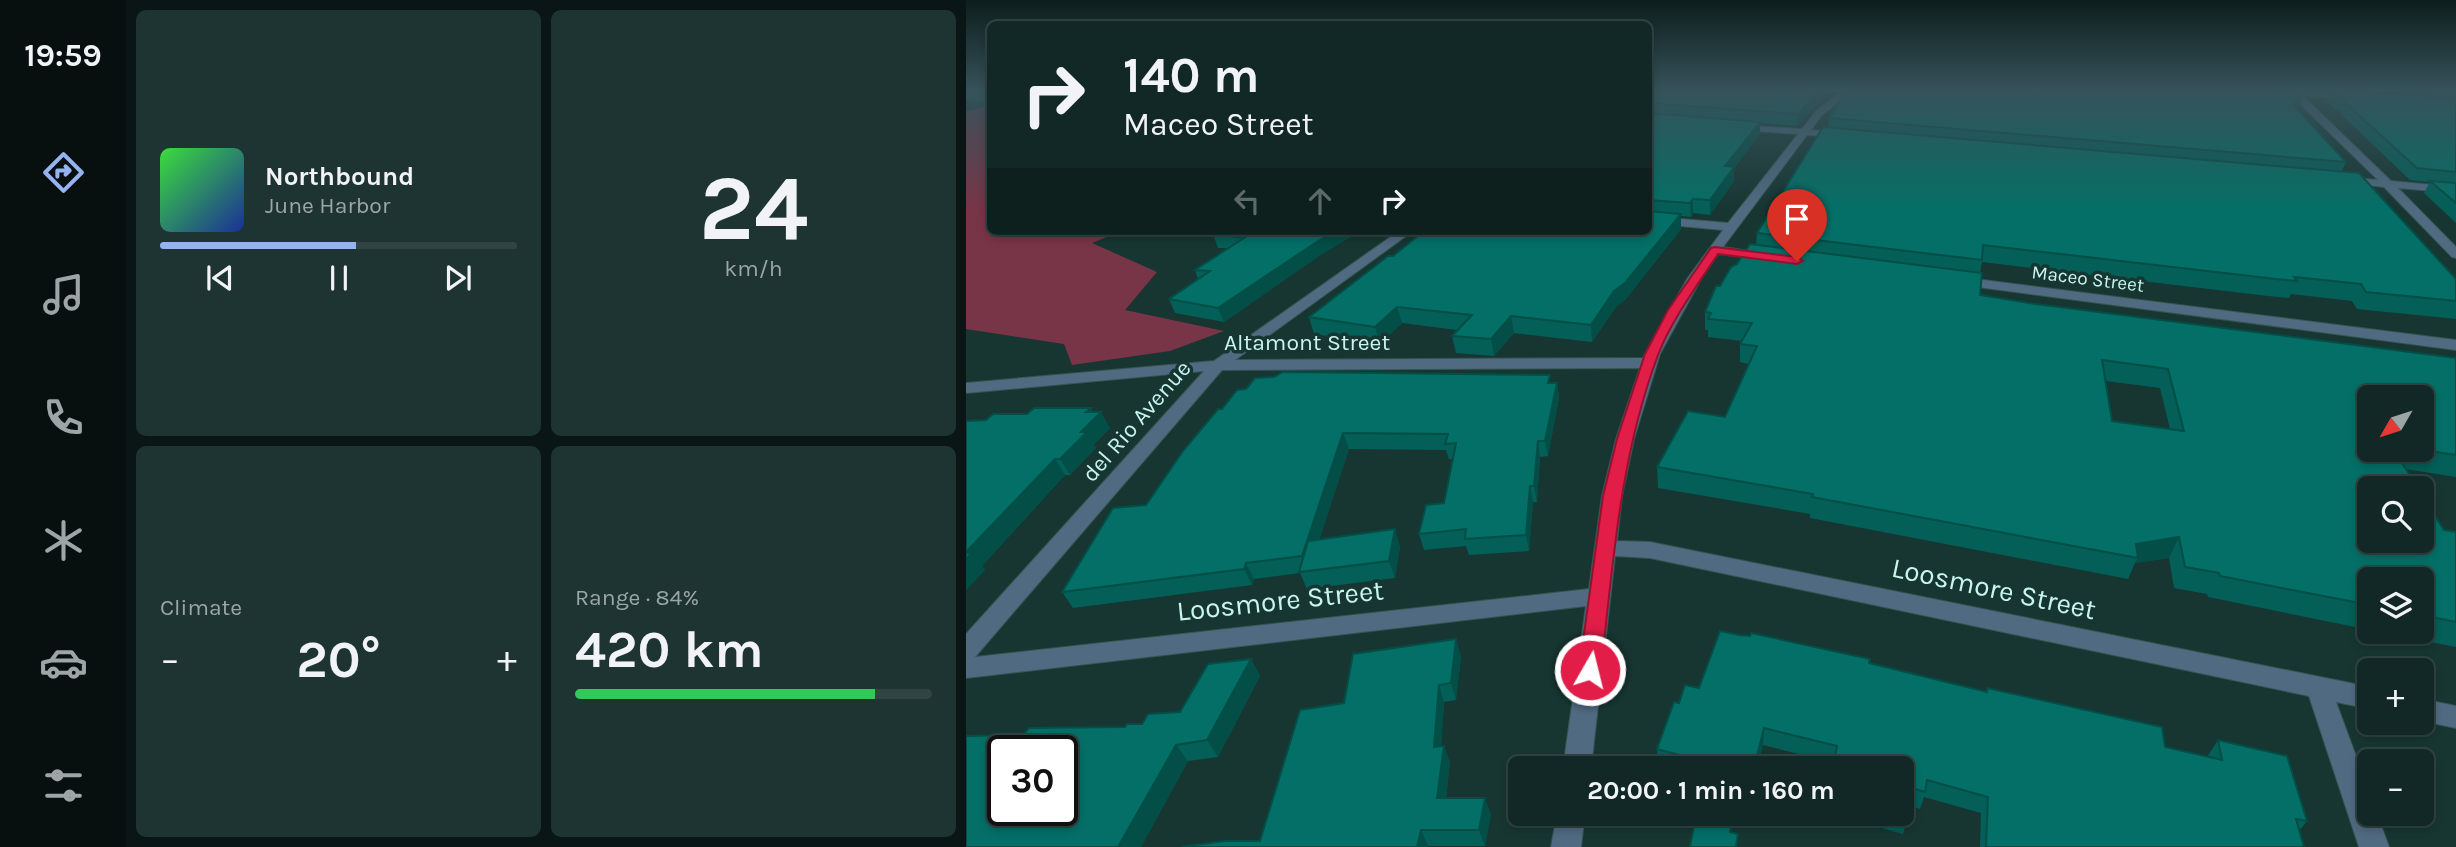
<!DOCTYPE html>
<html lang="en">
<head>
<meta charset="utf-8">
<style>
  body { margin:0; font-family:Karla,sans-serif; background:#1e3432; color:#f1f3f6; height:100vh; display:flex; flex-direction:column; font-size:26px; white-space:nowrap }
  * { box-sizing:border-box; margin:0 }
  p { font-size:23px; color:#9ca6a7 }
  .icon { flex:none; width:38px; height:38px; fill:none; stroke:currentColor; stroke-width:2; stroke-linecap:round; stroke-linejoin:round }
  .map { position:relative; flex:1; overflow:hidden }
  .side { display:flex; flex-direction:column; gap:10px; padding:10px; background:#091615; width:840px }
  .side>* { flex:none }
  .top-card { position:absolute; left:21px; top:21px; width:665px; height:214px; border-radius:10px; box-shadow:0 4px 10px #0003,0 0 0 2px #304443; background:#112826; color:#f1f3f6; overflow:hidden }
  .needle { width:46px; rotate:231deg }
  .tools { position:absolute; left:1391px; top:385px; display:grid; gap:14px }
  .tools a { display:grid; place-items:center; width:77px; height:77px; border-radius:10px; background:#112826; box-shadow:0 4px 10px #0003,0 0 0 2px #304443; font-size:35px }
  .speed { position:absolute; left:21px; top:735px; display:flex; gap:14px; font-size:35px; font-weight:700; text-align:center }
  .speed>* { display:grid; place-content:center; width:91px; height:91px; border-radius:50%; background:#112826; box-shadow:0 4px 10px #0003,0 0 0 2px #304443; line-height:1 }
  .speed .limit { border:4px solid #111; border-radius:10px; background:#fff; color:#111 }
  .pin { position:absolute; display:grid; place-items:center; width:60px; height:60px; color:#fff; margin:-72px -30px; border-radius:50% 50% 50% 0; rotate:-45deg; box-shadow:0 0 7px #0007 }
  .pin .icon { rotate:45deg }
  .me { position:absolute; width:77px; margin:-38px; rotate:8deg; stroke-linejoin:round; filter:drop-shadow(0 0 5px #0008) }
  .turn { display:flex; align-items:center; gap:24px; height:147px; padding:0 21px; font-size:32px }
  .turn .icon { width:91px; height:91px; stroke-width:2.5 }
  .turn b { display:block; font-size:49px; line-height:60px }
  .lanes { display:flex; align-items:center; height:66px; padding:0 21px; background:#0003; justify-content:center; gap:35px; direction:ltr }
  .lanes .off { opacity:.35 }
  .big { font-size:52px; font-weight:700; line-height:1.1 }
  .side .card { flex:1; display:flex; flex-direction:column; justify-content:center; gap:10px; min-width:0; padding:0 24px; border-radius:10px; background:#1e3432 }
  .side .dial { align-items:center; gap:0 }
  .dial b { font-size:91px; line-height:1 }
  .song { display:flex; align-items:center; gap:21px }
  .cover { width:84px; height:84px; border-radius:10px; background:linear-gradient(135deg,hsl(120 70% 55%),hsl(230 70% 35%)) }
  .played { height:7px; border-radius:4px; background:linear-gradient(90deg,#95b2f1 55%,#304443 55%) }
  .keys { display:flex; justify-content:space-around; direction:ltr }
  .heat { display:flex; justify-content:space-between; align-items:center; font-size:38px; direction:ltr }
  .charge { height:10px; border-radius:5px; background:linear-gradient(90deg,#34c759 84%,#304443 0) }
  .side .tiles { flex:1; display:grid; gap:10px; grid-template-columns:repeat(2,1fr) }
  .trip { position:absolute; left:542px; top:756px; width:406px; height:70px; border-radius:10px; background:#112826; box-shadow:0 4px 10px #0003,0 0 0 2px #304443; font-weight:700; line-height:70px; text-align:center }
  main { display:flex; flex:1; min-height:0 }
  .tabs { display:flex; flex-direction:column; width:126px; justify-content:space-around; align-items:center; background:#07100f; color:#9ca6a7 }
  .tabs .icon { width:49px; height:49px }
  .tabs .active { color:#95b2f1 }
  .tabs b { font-size:32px; color:#f1f3f6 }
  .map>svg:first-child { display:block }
  .green { fill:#783547 }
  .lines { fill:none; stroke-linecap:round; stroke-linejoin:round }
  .street-casing { stroke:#335550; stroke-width:2 }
  .street { fill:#506a81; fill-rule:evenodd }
  .wall { fill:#035f58; fill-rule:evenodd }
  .shaded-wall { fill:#034e47 }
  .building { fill:#046f66; stroke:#034e47; stroke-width:2; fill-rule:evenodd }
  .route { fill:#e11d48; stroke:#92132f; stroke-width:2 }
  .labels { text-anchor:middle; stroke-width:7; stroke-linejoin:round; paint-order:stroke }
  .far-street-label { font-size:19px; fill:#c8f6ef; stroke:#173632 }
  .street-label { font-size:23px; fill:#c8f6ef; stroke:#173632 }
  .near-street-label { font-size:28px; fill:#c8f6ef; stroke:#173632 }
</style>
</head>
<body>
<main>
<nav class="tabs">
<b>19:59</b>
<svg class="icon active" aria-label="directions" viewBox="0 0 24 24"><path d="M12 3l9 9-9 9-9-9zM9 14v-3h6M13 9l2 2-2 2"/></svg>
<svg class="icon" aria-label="music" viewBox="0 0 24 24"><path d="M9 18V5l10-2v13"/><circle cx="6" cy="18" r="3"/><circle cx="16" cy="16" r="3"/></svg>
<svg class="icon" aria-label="phone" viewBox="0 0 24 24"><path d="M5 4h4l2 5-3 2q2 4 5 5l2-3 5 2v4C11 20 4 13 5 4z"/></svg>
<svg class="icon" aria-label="climate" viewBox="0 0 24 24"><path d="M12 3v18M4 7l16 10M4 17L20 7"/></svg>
<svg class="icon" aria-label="car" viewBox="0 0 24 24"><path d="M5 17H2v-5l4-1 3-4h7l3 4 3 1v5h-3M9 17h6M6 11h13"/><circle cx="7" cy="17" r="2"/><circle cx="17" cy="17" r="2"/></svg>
<svg class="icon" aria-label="filters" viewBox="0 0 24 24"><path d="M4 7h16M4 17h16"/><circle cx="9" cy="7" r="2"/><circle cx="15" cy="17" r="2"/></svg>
</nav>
<section class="side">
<div class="tiles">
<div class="card">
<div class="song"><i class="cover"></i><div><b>Northbound</b><p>June Harbor</p></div></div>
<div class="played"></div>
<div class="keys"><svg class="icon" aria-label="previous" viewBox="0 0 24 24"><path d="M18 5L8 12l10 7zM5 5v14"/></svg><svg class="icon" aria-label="pause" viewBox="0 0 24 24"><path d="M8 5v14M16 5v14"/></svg><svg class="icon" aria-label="next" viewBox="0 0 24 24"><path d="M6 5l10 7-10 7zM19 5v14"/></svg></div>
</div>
<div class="card dial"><b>24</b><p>km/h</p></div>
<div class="card"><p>Climate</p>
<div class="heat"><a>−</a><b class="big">20°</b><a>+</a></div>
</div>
<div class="card"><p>Range · 84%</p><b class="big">420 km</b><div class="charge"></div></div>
</div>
</section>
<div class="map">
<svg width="1490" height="847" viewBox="0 0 1490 847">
  <rect width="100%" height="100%" fill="#173632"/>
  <path class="green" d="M24 106V231H155L126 243 191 272 159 310 258 331 204 351 106 365 98 344 0 329V111Z"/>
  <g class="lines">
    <g class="street-casing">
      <path id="street" d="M876 91H886L856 115 845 130 876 132 879 133V137L841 135 757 247 804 254V260L752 254 735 279 694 354 668 439 656 496 651 541 684 542 1404 687V709L1370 702 1404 794V814H1411L1423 847H1393L1343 696 684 558 649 556 625 768H597L620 606 0 678V634L238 371 0 393V383L248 361 433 231H447L269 360 677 358 721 279 757 230 682 223V216L762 223 832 134 772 130 767 127 769 125 836 129 850 111ZM674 368 650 439 636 496 623 589 9 657 256 370Z
        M1308 91 1388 95 1385 99 1336 95 1425 181 1490 187V193L1432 188 1490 247V258L1486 257 1418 187 1374 182 1373 180 1378 177 1412 180 1325 95Z
        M994 277 1490 340V350L989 284 987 281Z
        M1456 699 1490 706V728L1456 721Z
        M591 814H619L615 847H585Z"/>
    </g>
    <use href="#street" class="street"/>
  </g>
  <path class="wall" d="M0 91H24V102L0 100Z
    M1364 91H1388L1490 99V223L1458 193 1464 182 1444 180 1360 100Z
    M1392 91H1490V99Z
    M682 93 859 96 831 126 794 123V134L768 168V181L744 215 727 213 725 217 715 216V229L660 299 650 307 626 342 548 333 528 356 490 353 486 336 491 330 436 323 414 344 348 334 343 317 427 256 682 231Z
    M1333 105 1330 108 1380 162 1376 171 1490 279V319L1391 309 1386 301 1325 294 1323 298 1302 296 1016 262 1014 273V295L1063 303 1490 358V477L1440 469 1478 530 1490 532V647L1415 632H1456V579H1404V630L1242 597 1241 594 1208 588 1203 558 1169 563 1162 579 844 518V514L692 488 691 467 759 417 783 364 774 362V344L776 341 742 337V330H739V312L754 286 771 264 790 245 791 233 862 128 863 118ZM1140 381 1194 388 1204 429 1146 421ZM1456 397V450H1404Z
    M253 231 353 256 258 322 209 313 203 299 232 279 229 270 261 248H252L247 234Z
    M585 383H591L593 398 582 456 574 457 571 502H567L563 551 503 555 500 546 458 550 453 534 478 503 487 459H483L480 450 383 449 353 539 434 546 429 578 341 589 334 573 288 579 286 585 107 608 96 592 180 505 217 451Z
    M127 412 144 428 128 444 130 448 104 475H99L16 566 19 570 0 590 20 420 61 414Z
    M495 656 490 700 478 702 475 746 484 762 480 798 525 814 519 846H462V847H215L294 841 378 703Z
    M285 659 294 676 252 757 222 761 175 847H0L57 735 159 727 176 724 214 712Z
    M903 663 1020 692 1021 688 1199 747 1241 757 1252 740 1341 821 1333 831 1338 847H1014L1015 813 958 797 954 809 943 805 942 817 937 834 865 814H936L868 763 797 745 791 768H700L692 766 691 749 713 703 733 688Z"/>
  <path class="shaded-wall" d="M854 91H859V96L831 126 832 114Z
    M1337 95 1333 105 1322 115 1327 105Z
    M794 122V134L768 168V181L744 215V200L759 166Z
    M727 199V213L725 217 724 203Z
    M715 214V229L660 299 650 307 626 342 625 325 648 291Z
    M369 231H395L353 256 258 322 252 308 349 243Z
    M431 307 436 323 414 344 409 327Z
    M545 316 548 333 528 356 525 339Z
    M591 383 593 398 582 456 579 441Z
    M125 408 130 417 135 412 144 428 128 444 130 448 104 475 94 459 115 432 120 412Z
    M377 433 383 449 343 572 336 556Z
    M572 441 574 457 571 502 568 486Z
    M89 459 99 475 16 566 19 570 0 590V552Z
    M564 486 567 502 563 551 560 535Z
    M429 529 434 546 429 578 423 561Z
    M1213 537 1203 558 1169 563 1172 558 1170 544Z
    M280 563 288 579 286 585 278 569Z
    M490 639 495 656 490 700 485 683Z
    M285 659 294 676 252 757 241 740Z
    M473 685 478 702 474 763 468 747Z
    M798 728 797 745 791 768H788Z
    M210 745 222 761 175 847H152Z
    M478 746 484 762 478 814 471 798Z
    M519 798 525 814 519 846 513 830Z
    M455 830 462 846V847H451Z"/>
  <path class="building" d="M685 91H854L832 114 682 103V93Z
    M880 91H1333L1337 95 1327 105 1380 162 863 118Z
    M1366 91H1388L1490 99V172L1451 168Z
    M682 113 794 122 759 166 768 167 744 200 727 199 724 203 682 200Z
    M857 127 1393 173 1490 279V301L1400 292 1395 284 1328 277 1331 281 1310 279 1017 245 1016 260 791 233Z
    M1464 181 1490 183V203Z
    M682 211 715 214 659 283 648 291 625 325 545 316 525 339 486 336 506 315 431 307 409 327 343 317 422 256H427L458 231H682Z
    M253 231H369L349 243 252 308 203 299 244 271 229 270 278 238 247 234Z
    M784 244 1016 273 1014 295 1063 303 1490 358V455L1456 450V397H1404V450H1428L1452 488H1404V541H1456V495L1478 530 1490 532V622L1456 615V579H1404V605L1254 576 1253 573 1219 567 1213 537 1170 544 1172 558 846 497 847 494 691 467 722 411 759 417 791 346 774 344 786 323 742 319 745 313 739 312 750 286H754L765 267 771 264ZM1136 360 1202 369 1218 431 1146 421Z
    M317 372 584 375 582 383H591L579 441H572L568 486H564L560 535 499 539 500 529 453 534 460 505 478 503 490 443 479 444 482 434 377 433 336 556 280 563 278 569 96 592 147 508 180 505 217 451 252 409H256L271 390 280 389 289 378 308 377Z
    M68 408H125L120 412H135L115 432H121L94 459H89L0 552V421L20 420 27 414H61Z
    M429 529 423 561 333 572 342 541Z
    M0 553H6L0 559Z
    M754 631 773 635 784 636 785 633 904 659 903 663 1021 692V688L1196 727 1199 747 1256 760 1252 740 1321 756 1341 821 1330 819 1338 847H1020L1022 797 961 780 959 792 946 788 942 817 929 814H936V768H867L871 746 798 728 788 768H762L691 749 708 702 713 703 719 685 733 688Z
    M490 639 485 683 473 685 468 747 478 746 471 798H519L513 830H455L451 847H215L258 841H294L334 710 378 703 387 654Z
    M285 659 241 740 210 745 152 847H0V736L57 735 63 728 159 727 161 724H176L182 714 214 712 242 664ZM37 751H96V810H37Z
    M735 821 765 826 764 832 772 834 770 847H724L728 826 734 827Z"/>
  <linearGradient id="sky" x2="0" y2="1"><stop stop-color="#0d1e1c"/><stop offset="0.43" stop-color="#36525a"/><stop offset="1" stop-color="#36525a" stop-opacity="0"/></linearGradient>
  <rect width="1490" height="210" fill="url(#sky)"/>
  <path class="route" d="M749 247 831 257 837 261 831 264 752 254C731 286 706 319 692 355 654 456 647 563 635 670L632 676 624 679 616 676 613 670 637 496 651 439 679 354 702 310 745 248Z"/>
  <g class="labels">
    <g class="far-street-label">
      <text transform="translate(1122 278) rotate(7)" y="7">Maceo Street</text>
    </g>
    <g class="street-label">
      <text x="341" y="350">Altamont Street</text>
      <text transform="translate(170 421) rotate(-49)" y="8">del Rio Avenue</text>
    </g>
    <g class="near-street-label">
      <text transform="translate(1028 588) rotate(12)" y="10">Loosmore Street</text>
      <text transform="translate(314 600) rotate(-6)" y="10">Loosmore Street</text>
    </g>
  </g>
</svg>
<div class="tools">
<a><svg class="needle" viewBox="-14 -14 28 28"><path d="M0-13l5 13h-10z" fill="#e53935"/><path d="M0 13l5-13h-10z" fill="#9ca6a7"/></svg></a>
<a><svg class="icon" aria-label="search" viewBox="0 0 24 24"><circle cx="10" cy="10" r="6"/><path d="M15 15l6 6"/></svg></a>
<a><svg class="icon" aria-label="layers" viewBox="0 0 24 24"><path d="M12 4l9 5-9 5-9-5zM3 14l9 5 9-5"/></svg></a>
<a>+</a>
<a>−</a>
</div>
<div class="speed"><div class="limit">30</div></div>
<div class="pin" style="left:831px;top:261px;background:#d93025"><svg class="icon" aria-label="arrive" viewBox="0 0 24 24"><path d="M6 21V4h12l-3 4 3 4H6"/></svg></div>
<svg class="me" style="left:624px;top:670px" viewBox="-20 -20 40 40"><circle r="17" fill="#e11d48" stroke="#fff" stroke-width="3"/><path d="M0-11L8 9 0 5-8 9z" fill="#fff"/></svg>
<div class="trip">20:00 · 1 min · 160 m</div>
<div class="top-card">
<div class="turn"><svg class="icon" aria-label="right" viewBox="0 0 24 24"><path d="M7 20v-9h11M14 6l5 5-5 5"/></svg><div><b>140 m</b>Maceo Street</div></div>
<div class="lanes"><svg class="icon off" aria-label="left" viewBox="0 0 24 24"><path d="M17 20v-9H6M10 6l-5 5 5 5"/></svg><svg class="icon off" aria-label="ahead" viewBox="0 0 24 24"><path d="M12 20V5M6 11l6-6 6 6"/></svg><svg class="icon" aria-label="right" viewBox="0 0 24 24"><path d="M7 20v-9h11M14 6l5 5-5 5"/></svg></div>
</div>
</div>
</main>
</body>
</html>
